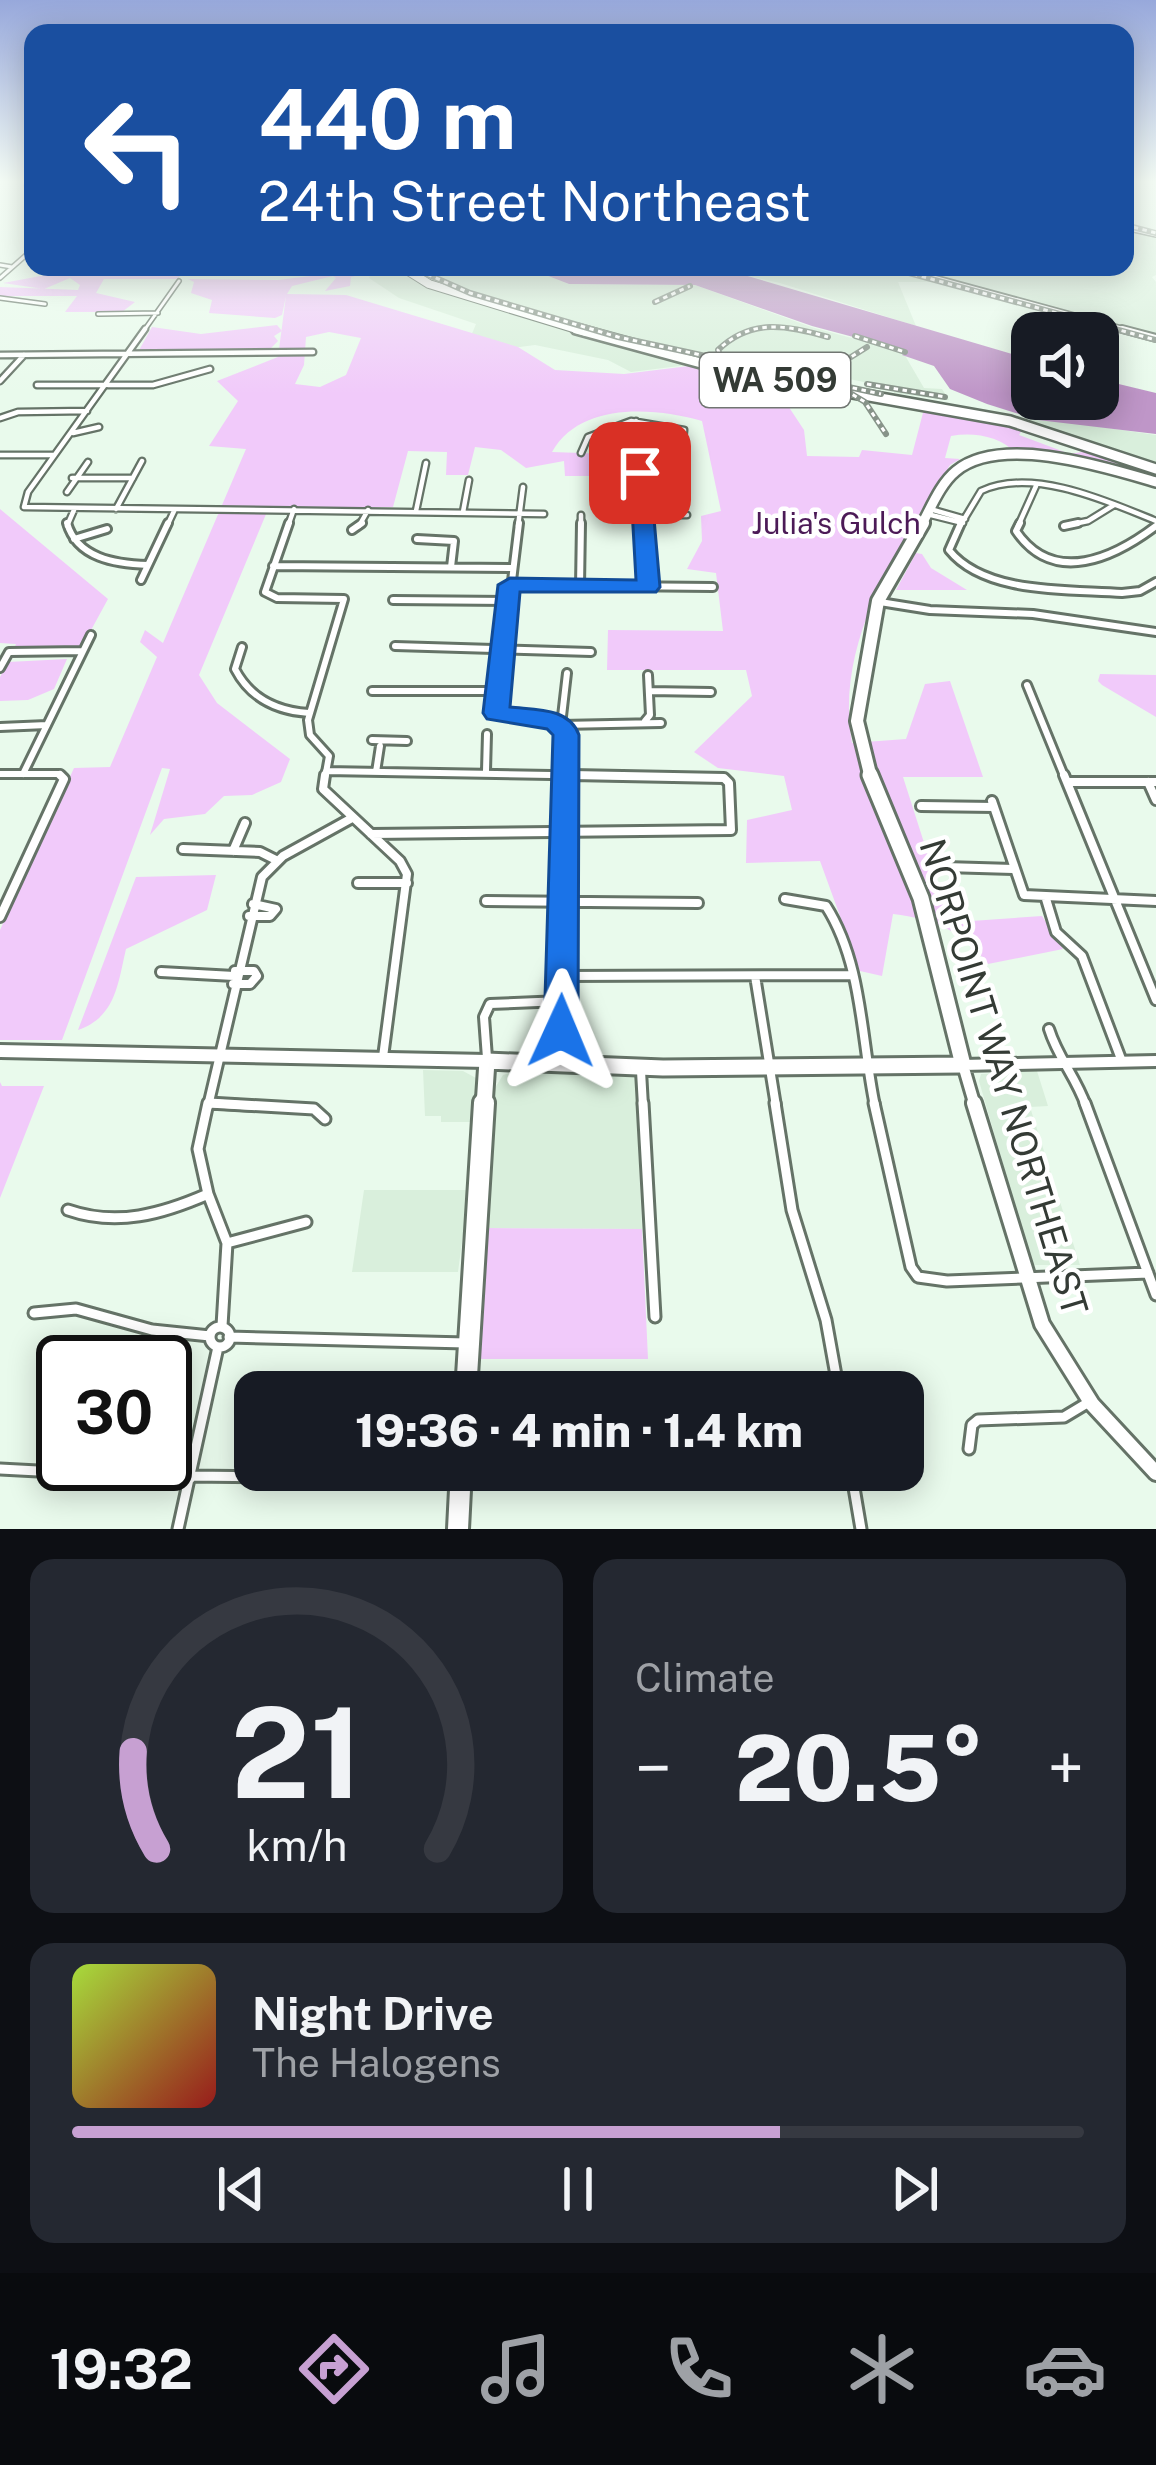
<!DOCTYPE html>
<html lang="en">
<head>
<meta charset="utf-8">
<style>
  body { margin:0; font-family:"Public Sans",sans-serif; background:#242831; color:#f1f3f6; height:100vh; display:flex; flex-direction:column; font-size:45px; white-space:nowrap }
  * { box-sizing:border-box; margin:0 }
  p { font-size:39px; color:#9ea1a6 }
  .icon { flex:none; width:66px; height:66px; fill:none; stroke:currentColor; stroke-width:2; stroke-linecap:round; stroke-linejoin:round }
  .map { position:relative; height:1529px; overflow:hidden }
  .side { display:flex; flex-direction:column; gap:30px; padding:30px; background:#0d0f14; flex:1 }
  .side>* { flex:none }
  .guide { position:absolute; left:24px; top:24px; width:1110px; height:252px; border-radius:24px; box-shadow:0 6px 30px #0003; background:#1a4fa0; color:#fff; overflow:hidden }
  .controls { position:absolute; left:1011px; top:312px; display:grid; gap:24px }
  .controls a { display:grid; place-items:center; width:108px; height:108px; border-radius:24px; background:#171b24; box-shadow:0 6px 30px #0003; font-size:60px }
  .speed { position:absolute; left:36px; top:1335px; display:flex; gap:24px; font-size:60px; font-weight:700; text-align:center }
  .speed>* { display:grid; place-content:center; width:156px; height:156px; border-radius:50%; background:#171b24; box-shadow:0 6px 30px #0003; line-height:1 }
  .speed .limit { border:6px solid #111; border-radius:18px; background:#fff; color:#111 }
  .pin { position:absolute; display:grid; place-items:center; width:102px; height:102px; color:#fff; margin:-51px; border-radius:24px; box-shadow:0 6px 18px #0006 }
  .me { position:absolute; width:132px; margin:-66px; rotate:1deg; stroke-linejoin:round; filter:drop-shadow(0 0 9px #0008) }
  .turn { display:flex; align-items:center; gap:42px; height:252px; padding:0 36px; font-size:54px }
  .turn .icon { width:156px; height:156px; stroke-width:2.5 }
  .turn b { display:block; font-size:84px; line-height:102px }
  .big { font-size:90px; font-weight:800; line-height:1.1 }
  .side .card { flex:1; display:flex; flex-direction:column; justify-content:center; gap:18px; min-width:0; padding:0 42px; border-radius:24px; background:#242831 }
  .side .dial { align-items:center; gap:0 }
  .dial svg { height:312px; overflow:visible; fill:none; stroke:#363941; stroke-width:7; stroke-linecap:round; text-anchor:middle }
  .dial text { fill:#f1f3f6; stroke:none }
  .song { display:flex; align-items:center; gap:36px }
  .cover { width:144px; height:144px; border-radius:18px; background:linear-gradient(135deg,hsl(80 70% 55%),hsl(0 70% 35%)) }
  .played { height:12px; border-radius:6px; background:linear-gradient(90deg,#c7a0d2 70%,#363941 70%) }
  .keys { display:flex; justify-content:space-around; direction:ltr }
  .heat { display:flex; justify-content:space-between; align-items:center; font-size:66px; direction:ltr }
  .side .tiles { flex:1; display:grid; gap:30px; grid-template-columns:1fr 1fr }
  .card:last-child { grid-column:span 2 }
  .trip { position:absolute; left:234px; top:1371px; width:690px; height:120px; border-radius:24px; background:#171b24; box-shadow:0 6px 30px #0003; font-weight:800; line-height:120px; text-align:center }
  .tab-bar { display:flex; height:192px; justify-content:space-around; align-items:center; background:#090b0e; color:#9ea1a6 }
  .tab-bar .icon { width:84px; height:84px }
  .tab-bar .on { color:#c7a0d2 }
  .tab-bar b { font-size:54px; color:#f1f3f6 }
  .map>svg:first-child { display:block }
  .built { fill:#d9efdc }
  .green { fill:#f1cafa; fill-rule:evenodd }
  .water { fill:#bf96c8 }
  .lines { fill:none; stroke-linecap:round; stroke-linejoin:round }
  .minor-far4-casing { stroke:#657367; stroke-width:6 }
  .minor-far3-casing { stroke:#657367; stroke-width:9 }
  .minor-far2-casing { stroke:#657367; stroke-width:12 }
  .minor-far1-casing { stroke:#657367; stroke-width:14 }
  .minor-casing { stroke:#657367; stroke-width:15 }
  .tertiary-far3-casing { stroke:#657367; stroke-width:8 }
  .tertiary-far2-casing { stroke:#657367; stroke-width:10 }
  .tertiary-far1-casing { stroke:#657367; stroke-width:16 }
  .tertiary-casing { stroke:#657367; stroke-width:20 }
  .secondary-casing { stroke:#657367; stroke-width:18 }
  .primary-far4-casing { stroke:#657367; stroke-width:10 }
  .primary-far3-casing { stroke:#657367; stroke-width:14 }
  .primary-far2-casing { stroke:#657367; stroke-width:18 }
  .primary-far1-casing { stroke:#657367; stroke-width:21 }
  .primary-casing { stroke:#657367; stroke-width:26 }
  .minor-far4 { stroke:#fff; stroke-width:3 }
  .minor-far3 { stroke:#fff; stroke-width:4.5 }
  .minor-far2 { stroke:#fff; stroke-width:6 }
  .minor-far1 { stroke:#fff; stroke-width:8 }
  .minor { stroke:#fff; stroke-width:9 }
  .tertiary-far3 { stroke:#fff; stroke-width:4.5 }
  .tertiary-far2 { stroke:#fff; stroke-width:6 }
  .tertiary-far1 { stroke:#fff; stroke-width:10 }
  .tertiary { stroke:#fff; stroke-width:14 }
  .secondary { stroke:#fff; stroke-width:12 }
  .primary-far4 { stroke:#fff; stroke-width:8 }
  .primary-far3 { stroke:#fff; stroke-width:9 }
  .primary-far2 { stroke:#fff; stroke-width:12 }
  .primary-far1 { stroke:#fff; stroke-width:15 }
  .primary { stroke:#fff; stroke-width:20 }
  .rail-casing { stroke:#879389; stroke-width:6 }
  .rail { stroke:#fff; stroke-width:3; stroke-dasharray:4.5; stroke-linecap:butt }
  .route { fill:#1a73e8; stroke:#114b97; stroke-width:3 }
  .labels { text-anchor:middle; stroke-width:9; stroke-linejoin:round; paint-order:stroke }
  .far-park-label { font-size:30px; fill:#4c1a57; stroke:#fff }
  .shield { fill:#fff; stroke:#717672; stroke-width:3 }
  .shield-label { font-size:33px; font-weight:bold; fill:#343b35 }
  .street-label { font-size:36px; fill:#343b35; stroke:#fff }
</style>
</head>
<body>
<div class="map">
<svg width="1156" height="1529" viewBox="0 0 1156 1529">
  <rect width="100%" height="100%" fill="#e9faec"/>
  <path class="built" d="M1125 230 1156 238V275L1152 277 1156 282V336L900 267H1125Z
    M398 267 411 277 696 364 631 372 608 360 535 345 512 348 471 336 476 324 399 298 369 278 373 268Z
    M414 267H525L569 284 695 285 811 327 903 352 924 388 942 389 949 400 894 393V388L819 373 752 368 561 320 452 286Z
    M709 267H879L933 282H898L916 326 780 283Z
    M1027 416 1156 435V465L1021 420Z
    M423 1070 463 1071 476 1078 473 1122H441V1116H425Z
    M1037 1071 1048 1106 1030 1107 1080 1265H1032L979 1081 981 1074Z
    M514 1072 635 1077 642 1229 488 1228 495 1088 503 1075Z
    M364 1190H469L458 1272H352Z"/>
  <path class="green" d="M35 267H190L177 279H104L96 293 135 302 122 312H65L77 296H0V287L78 290 80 285 70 278 44 289 3 283 46 275V271Z
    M360 270 365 274 351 277 350 286 325 291 336 278 333 276 292 286 287 294 346 295 518 347 555 370 624 374 689 366 773 383 804 430 807 456 859 457 862 450 912 455 924 409 1022 430 1019 435 1070 454 1088 451 1156 473V480L1016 453C999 436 974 432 951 436L945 458 960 459 950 465C899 547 834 641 852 743L906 739 925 684 950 681 983 777H903L943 902 957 922 1042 916 1063 949 988 964C962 931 935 919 893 914L882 976 860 971 820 861 746 863 747 820 792 810 784 776 718 768 694 752 752 696 746 670H607L608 630 723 631 716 573 687 569 702 541 701 516 721 511 702 421C656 408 581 401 552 452L638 455 640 476H565L564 461 526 468 501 450 475 447 468 475H446L447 452 408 451 393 507H269L199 675 217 703 290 759 281 782 252 795 224 796 205 814 164 819 150 835 170 769 162 768 62 1040H0V930L74 768 110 767 157 657 140 642 145 630 163 643 246 449 209 446 238 401 217 381 278 357 286 296 282 315 275 318 209 313 212 300 191 293 194 282 188 279 278 280ZM329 332 361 338 346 375 320 387 295 384 304 365 306 337Z
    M277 325 282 331 274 336 278 341 267 352H138L152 327 201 334Z
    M0 509 108 599 78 654 10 658 16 644 0 643Z
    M916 553 922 554 931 568 967 590H896Z
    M67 659 54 689 28 700 0 701V677L8 662Z
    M1100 674 1156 675V717L1102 685 1098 681Z
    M216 875 207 910 126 949C118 983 116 1017 78 1030L136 877Z
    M0 1082 2 1086H44L0 1198Z
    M488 1228 642 1229 648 1359H479Z"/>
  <path class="water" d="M525 267 724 269 1032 360V399H1098V379L1156 393V434L1038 420 987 404 950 389 934 366 902 355 906 351 812 326 695 285 569 284Z"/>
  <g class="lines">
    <g class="minor-far4-casing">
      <path id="minor-far4" d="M26 185H33
        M1125 228 1156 235
        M0 265 12 267
        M0 278 33 249
        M0 298 45 304
        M98 314 158 313
        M143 332 179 281"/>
    </g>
    <g class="minor-far3-casing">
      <path id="minor-far3" d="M145 329 28 492 24 507 544 514
        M0 355 313 352
        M0 381 24 355
        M37 385H106
        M108 385H153L210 369
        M0 418 18 412 87 411
        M636 421 644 526
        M73 433 99 427
        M581 453 588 437 631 421 684 430 683 441 637 442
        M0 455H54
        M72 478H133
        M67 492 88 462
        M116 509 142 461
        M930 509 965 519
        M416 511 426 463
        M463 512 469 480
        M927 514 963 523
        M643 515H687
        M67 526 74 510
        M167 526 175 509
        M288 526 294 509
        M359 526 368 510
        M518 526 523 487
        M581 526V515
        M960 526 981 491C1032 467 1107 501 1156 521
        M1018 526 1036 486
        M1064 526 1088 521 1114 505"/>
    </g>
    <g class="minor-far2-casing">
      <path id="minor-far2" d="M67 523C77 558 115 564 148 565
        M289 523 265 592 277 598 344 599 308 720 310 735 329 756 325 778
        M519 523 496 713 561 725 661 723
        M643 523 648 585
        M961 523 949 550C985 595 1070 589 1122 593L1140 591 1156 582
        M1020 523 1016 531C1054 587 1115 557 1156 526
        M1064 526 1078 523
        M352 530 362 523
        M74 539 107 529
        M417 539 454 541 451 567
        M273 566 512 568
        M141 580 168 523
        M510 585 713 587
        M580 586 581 523
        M393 600 508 601
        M880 602 930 610 1033 614 1156 632
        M395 646 591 652
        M242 647 235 669C250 698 277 711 309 713
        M0 668 9 652 83 651
        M1027 685 1065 778
        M372 691H496
        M649 691 711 692
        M645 721 650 715 648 675
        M0 727 47 725
        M372 740 407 741
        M326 771 724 778
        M486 771 487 734
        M376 772 380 746
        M0 774H59L63 778
        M23 774 91 635
        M565 778 561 725 567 673"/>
    </g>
    <g class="minor-far1-casing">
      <path id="minor-far1" d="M325 775 323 789 400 861 407 874 383 1057
        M1064 775 1156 1000
        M1067 782H1156
        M1148 782 1156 800
        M992 801 1024 895 1156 901
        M921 806 994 807
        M371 834 731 830 729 783 724 778 572 775
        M183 849 260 852 278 861
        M233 851 245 823
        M945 867 1013 869
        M358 883H407
        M785 899 826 906C863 964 861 1040 875 1106
        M1046 899 1056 932 1082 956 1121 1059
        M486 901 698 903
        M249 916H270L276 909 253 904
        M0 917 64 779 60 775
        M161 972 234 976
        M562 976 852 975
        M755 976 776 1106
        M233 984H250L257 976 254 971H235
        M1049 1029C1058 1058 1076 1077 1086 1106
        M487 1058 484 1017 490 1004 562 1001
        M561 1061 565 775
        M641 1071 643 1106
        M209 1103 256 1106
        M208 1106 262 877 283 856 352 818"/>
    </g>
    <g class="minor-casing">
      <path id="minor" d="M208 1103 198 1149 208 1194 227 1243 222 1326
        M209 1103 314 1109 325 1119
        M643 1103 655 1317
        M775 1103 792 1210 826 1320 839 1392
        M874 1103 911 1267 918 1277 947 1281 1148 1273
        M1085 1103 1156 1295
        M68 1210C117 1227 162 1214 208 1194
        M227 1243 306 1222
        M34 1313 76 1309 152 1330 210 1336
        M210 1337a10 10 0 1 1 20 0a10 10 0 1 1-20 0Z
        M229 1337 466 1343
        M969 1449 972 1425 978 1420 1064 1417 1089 1402
        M0 1469 190 1479
        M851 1470 861 1529
        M190 1476 360 1478 371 1470
        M178 1529 218 1347"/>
    </g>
    <g class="tertiary-far3-casing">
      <path id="tertiary-far3" d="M894 267 1133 332"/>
    </g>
    <g class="tertiary-far2-casing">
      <path id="tertiary-far2" d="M1122 329 1156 338"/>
    </g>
    <g class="tertiary-far1-casing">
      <path id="tertiary-far1" d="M975 1106 963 1065 1156 1061"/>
    </g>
    <g class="tertiary-casing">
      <path id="tertiary" d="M974 1103 1042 1324 1092 1404 1156 1473"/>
    </g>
    <g class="secondary-casing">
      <path id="secondary" d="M0 1051 487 1061"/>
    </g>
    <g class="primary-far4-casing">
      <path id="primary-far4" d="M402 267 429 284 586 332"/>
    </g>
    <g class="primary-far3-casing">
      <path id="primary-far3" d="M576 329 734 372 1010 421 1156 469
        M921 526C931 508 940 484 956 471 1001 434 1105 467 1156 482"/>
    </g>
    <g class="primary-far2-casing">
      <path id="primary-far2" d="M871 778 857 721 878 601 923 523"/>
    </g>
    <g class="primary-far1-casing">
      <path id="primary-far1" d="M484 1106 487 1061 663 1068 963 1065 921 898 870 775"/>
    </g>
    <g class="primary-casing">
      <path id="primary" d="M466 1392 484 1103
        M458 1529 461 1470"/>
    </g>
    <use href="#minor-far4" class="minor-far4"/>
    <use href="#minor-far3" class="minor-far3"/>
    <use href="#minor-far2" class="minor-far2"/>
    <use href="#minor-far1" class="minor-far1"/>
    <use href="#minor" class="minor"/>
    <use href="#tertiary-far3" class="tertiary-far3"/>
    <use href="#tertiary-far2" class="tertiary-far2"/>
    <use href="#tertiary-far1" class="tertiary-far1"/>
    <use href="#tertiary" class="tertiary"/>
    <use href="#secondary" class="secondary"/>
    <use href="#primary-far4" class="primary-far4"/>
    <use href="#primary-far3" class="primary-far3"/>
    <use href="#primary-far2" class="primary-far2"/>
    <use href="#primary-far1" class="primary-far1"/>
    <use href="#primary" class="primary"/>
    <g class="rail-casing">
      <path id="rail" d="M1125 225 1156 233
        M411 267 470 293 618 337 881 394
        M887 267 1156 340
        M470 270 477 267
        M655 302 690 286
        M855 336 905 352
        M741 367 721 358 718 350C751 318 787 325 828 337
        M801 370 835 367 867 347
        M867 384 945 397
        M845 390 865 402 886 434"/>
    </g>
    <use href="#rail" class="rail"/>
  </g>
  <linearGradient id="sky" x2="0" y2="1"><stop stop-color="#97a8db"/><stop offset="0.46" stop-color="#f5fdf6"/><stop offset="1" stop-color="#f5fdf6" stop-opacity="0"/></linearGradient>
  <rect width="1156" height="394" fill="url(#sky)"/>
  <path class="route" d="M640 467 650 473 660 587 656 592H520L510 707C535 710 569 707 579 735L578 1031 573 1041 561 1045 549 1041 544 1031 553 735 547 729 487 719 483 713 498 585 510 578 636 580 630 473Z"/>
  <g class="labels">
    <g class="far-park-label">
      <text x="836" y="534">Julia's Gulch</text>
    </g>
    <rect class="shield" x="700" y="353" width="150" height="54" rx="9"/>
    <g class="shield-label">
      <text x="775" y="392">WA 509</text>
    </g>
    <g class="street-label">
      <text transform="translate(1004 1077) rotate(73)" y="13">NORPOINT WAY NORTHEAST</text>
    </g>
  </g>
</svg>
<div class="controls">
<a><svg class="icon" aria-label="sound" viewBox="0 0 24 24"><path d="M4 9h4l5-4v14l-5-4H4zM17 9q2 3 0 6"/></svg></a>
</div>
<div class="speed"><div class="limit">30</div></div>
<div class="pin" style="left:640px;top:473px;background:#d93025"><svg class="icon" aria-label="arrive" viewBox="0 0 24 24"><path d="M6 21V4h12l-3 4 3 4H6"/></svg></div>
<svg class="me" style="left:561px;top:1031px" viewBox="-20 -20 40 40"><path d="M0-17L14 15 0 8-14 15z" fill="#1a73e8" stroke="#fff" stroke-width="4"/></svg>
<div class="trip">19:36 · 4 min · 1.4 km</div>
<div class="guide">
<div class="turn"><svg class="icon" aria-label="left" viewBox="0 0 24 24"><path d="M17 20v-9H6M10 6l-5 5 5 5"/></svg><div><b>440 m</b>24th Street Northeast</div></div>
</div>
</div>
<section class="side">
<div class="tiles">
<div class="card dial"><svg viewBox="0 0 100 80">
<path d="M14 69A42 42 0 1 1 86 69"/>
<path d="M14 69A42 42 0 0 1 8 44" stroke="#c7a0d2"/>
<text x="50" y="56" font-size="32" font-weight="700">21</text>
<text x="50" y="72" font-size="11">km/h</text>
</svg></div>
<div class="card"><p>Climate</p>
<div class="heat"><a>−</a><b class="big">20.5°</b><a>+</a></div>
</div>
<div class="card">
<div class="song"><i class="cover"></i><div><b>Night Drive</b><p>The Halogens</p></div></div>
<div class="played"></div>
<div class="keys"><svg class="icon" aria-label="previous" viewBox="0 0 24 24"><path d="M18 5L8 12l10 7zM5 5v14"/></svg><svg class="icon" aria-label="pause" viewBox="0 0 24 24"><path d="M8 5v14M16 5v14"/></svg><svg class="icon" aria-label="next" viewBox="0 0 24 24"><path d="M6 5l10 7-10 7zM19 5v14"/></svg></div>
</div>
</div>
</section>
<nav class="tab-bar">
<b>19:32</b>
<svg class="icon on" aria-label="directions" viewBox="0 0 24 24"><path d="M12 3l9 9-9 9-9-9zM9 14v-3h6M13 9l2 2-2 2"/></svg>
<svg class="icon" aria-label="music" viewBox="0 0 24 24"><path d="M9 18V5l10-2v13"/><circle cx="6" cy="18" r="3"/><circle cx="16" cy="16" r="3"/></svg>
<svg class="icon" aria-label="phone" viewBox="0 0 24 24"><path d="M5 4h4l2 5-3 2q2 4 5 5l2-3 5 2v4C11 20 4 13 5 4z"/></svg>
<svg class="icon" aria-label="climate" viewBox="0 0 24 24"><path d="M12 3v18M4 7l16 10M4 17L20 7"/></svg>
<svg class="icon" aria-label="car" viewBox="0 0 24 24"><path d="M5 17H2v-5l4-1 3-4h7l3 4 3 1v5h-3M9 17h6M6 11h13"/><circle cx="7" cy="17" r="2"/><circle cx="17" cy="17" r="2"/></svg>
</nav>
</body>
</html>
